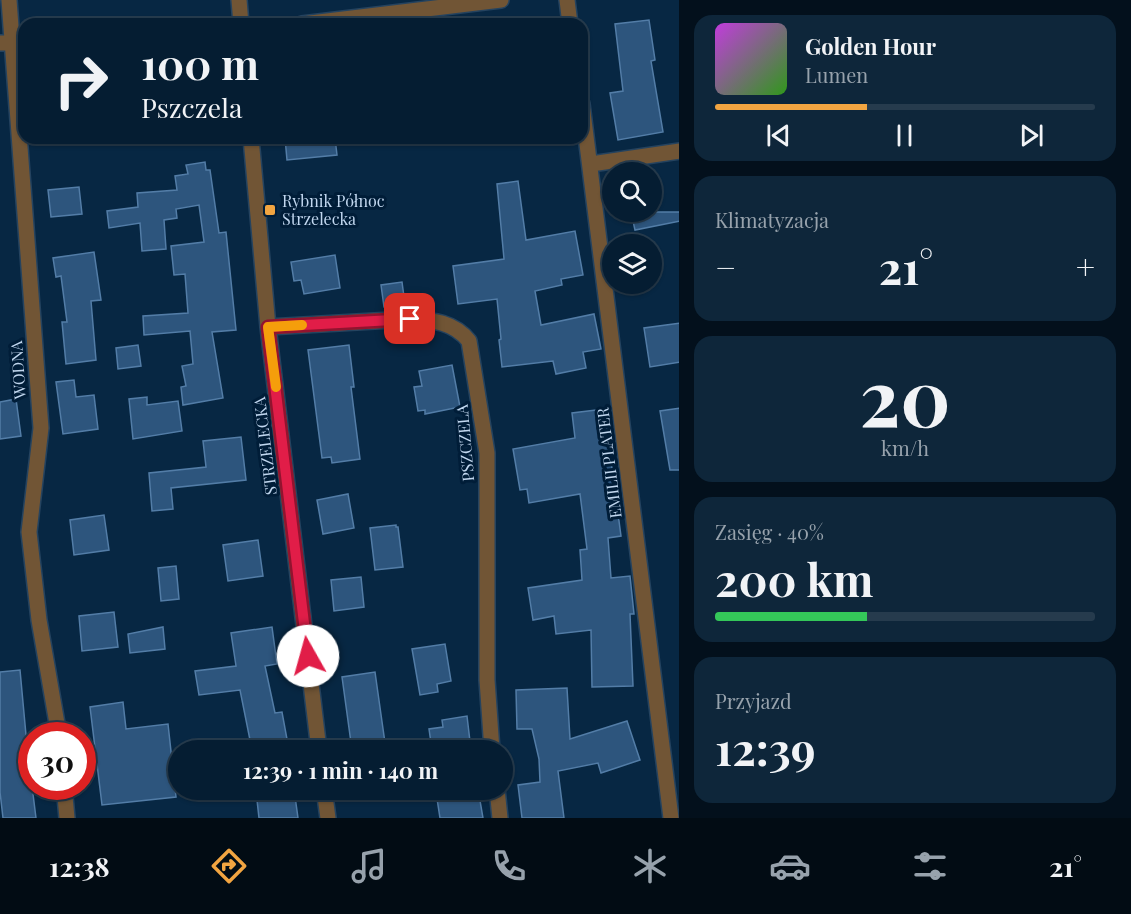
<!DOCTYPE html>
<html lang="pl">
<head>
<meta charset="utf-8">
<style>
  body { margin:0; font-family:"Playfair Display",serif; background:#0e263a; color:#f1f3f6; height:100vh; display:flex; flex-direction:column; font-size:22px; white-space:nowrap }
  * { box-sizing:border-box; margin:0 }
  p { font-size:20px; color:#97a2ac }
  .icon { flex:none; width:33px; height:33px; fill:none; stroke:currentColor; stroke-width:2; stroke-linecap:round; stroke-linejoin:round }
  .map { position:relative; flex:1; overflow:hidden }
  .sheet { display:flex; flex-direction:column; gap:15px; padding:15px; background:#03101c; width:452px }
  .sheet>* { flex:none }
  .guide { position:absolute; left:18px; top:18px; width:570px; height:126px; border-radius:18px; box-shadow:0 2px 4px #0004,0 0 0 2px #263b4d; background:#051d32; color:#f1f3f6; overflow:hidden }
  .controls { position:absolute; left:602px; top:162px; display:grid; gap:12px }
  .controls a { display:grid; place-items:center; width:60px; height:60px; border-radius:50%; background:#051d32; box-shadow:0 2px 4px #0004,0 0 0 2px #263b4d; font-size:30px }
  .speed { position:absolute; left:18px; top:722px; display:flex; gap:12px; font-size:30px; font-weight:700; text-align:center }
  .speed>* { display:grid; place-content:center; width:78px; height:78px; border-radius:50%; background:#051d32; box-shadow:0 2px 4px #0004,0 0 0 2px #263b4d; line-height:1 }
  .speed .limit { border:9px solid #d22; background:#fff; color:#111 }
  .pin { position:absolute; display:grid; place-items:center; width:51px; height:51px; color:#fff; margin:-26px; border-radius:12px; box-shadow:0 3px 9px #0006 }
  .me { position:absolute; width:66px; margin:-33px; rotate:353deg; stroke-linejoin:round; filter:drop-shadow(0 0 4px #0008) }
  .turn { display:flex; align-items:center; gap:21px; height:126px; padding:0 24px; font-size:27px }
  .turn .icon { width:78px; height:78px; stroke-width:2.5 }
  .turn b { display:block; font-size:42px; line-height:51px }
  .big { font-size:45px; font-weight:700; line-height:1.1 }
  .sheet .widget { flex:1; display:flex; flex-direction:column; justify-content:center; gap:9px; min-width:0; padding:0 21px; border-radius:18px; background:#0e263a }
  .sheet .dial { align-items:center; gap:0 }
  .dial b { font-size:78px; line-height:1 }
  .song { display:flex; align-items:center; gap:18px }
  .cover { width:72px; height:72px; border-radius:9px; background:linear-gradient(135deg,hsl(290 70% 55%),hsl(110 70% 35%)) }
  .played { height:6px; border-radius:3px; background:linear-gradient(90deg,#f2a541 40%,#263b4d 40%) }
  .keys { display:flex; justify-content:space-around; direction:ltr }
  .heat { display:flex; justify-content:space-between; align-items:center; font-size:33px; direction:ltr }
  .charge { height:9px; border-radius:4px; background:linear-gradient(90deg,#34c759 40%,#263b4d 0) }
  .trip { position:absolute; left:168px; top:740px; width:345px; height:60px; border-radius:30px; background:#051d32; box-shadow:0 2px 4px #0004,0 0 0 2px #263b4d; font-weight:700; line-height:60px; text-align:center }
  .tab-bar { display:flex; height:96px; justify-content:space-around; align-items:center; background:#020c14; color:#97a2ac }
  .tab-bar .icon { width:42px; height:42px }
  .tab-bar .active { color:#f2a541 }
  .tab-bar b { font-size:27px; color:#f1f3f6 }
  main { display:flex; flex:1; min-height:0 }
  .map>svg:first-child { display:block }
  .building { fill:#2d557d; stroke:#537da7; stroke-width:1.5 }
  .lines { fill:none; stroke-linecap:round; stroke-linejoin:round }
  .street-casing { stroke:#25435f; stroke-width:18 }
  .street { stroke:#715535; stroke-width:15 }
  .route-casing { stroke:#92132f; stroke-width:15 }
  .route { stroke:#e11d48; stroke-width:10 }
  .slow { stroke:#f59e0b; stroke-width:10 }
  .poi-dot { fill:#f2a541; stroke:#001d38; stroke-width:2 }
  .labels { text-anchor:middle; stroke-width:6; stroke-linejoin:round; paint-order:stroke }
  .poi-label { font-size:16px; fill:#c1d7ef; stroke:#001d38; text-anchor:start }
  .street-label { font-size:16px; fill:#c1d7ef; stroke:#001d38 }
</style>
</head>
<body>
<main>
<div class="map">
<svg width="680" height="818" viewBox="0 0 680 818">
  <rect width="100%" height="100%" fill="#072743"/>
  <path class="building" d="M649 20 655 60 651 61 663 132 618 140 610 93 623 91 615 24Z
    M285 138H335L337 155 287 160Z
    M205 162 206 170H210L219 233 226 232 236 330 212 332 223 398 183 405 181 387 186 386 182 366 193 364 190 331 144 335 143 316 188 313 185 274 174 275 171 246 204 242 199 205 176 209 177 218 164 220 166 249 142 251 140 223 109 228 107 211 138 207 137 193 177 190 175 176 188 174 186 165Z
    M518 181 526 240 575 231 583 275 561 279 562 285 535 291 541 325 594 314 601 349 583 352 586 368 556 374 553 361 502 367 499 340 501 339 497 299 458 304 453 266 504 259 497 184Z
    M79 187 82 214 51 217 48 190Z
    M631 212H680V221L635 230Z
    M94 252 101 300 91 301 96 360 66 364 62 322H67L61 276 56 277 53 258Z
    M335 255 340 288 304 294 301 280 294 281 291 262Z
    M402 282 405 304 384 307 381 285Z
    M680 323V362L650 367 644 328Z
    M138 345 141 366 118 369 116 348Z
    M349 345 354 387H351L360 459 332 463 331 457 322 458 308 350Z
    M452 365 460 407 425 414V410L418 411 414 387 422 386 419 371Z
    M74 380 76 397 94 395 98 429 63 434 56 382Z
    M147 397V405L178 401 182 431 133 439 129 399Z
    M16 399 21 436 0 439V402Z
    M680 408V470H670L660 411Z
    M604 409 621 536 608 538 611 578 630 576 634 614H630L633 686 592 687 591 630 556 634 554 616 533 620 528 588 582 580 580 550 587 549 580 494 529 503 527 489 520 490 513 449 575 438 572 413Z
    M241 437 246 480 171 488 173 509 152 511 149 473 206 467 203 441Z
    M348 494 354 528 323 534 317 500Z
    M104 515 109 550 74 555 70 520Z
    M396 525V527H398L403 567 375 570 370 528Z
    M258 540 263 576 228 581 223 545Z
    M176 566 179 599 161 601 158 568Z
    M361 577 364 607 334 611 331 580Z
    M114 612 118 647 82 651 79 616Z
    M163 627 165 649 130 653 128 634Z
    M272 627 277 664 265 666 275 713 282 712 289 750H252L240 690 199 695 195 671 236 666 231 633Z
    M445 644 451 681 437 684 438 692 420 695 412 649Z
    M20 670 26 735 32 734V786L36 818H3L0 792V672Z
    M375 672 386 750H352L342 677Z
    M567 688 570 739 627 721 640 760 601 773 598 763 558 771 564 818H522L518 785 540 782 539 759 532 729H517L516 690Z
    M123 702 126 729 168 724 176 797 102 805 90 707Z
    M467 716 471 750H432L429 729 443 727 442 720Z
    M272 789H294L298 818H259L256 791Z
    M450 789H478L483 818H440L436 792Z"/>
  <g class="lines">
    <g class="street-casing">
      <path id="street" d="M9 0 41 428 29 532 39 620 59 735
        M239 0 241 24
        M567 0 570 24
        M302 24 501 0
        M0 43 24 42
        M582 104 671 818
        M251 138 268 327 319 750
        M591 164 680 151
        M268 327 410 319C433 320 454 322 469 341L487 453V680L492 750
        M64 786 67 818
        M324 789 328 818
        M497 789 500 818"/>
    </g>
    <use href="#street" class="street"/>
  </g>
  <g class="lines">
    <g class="route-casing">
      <path id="route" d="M308 656 268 327 410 319"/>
    </g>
    <use href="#route" class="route"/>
    <path class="slow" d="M276 387 268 327 302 325"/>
  </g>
  <rect class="poi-dot" x="264" y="204" width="12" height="12" rx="3"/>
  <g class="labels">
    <g class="poi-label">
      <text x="282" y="207">Rybnik Północ<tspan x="282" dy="18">Strzelecka</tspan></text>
    </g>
    <g class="street-label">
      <text transform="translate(18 370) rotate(-94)" y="6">WODNA</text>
      <text transform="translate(465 443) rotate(-95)" y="6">PSZCZELA</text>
      <text transform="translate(265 446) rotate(-97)" y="6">STRZELECKA</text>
      <text transform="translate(609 463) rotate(-97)" y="6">EMILII PLATER</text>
    </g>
  </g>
</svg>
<div class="controls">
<a><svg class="icon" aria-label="search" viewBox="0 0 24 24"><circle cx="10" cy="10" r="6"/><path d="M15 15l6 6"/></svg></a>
<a><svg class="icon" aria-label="layers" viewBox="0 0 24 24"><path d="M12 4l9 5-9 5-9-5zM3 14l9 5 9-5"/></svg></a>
</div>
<div class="speed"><div class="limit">30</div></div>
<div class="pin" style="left:410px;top:319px;background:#d93025"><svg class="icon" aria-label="arrive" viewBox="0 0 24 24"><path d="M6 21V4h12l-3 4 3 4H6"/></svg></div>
<svg class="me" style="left:308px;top:656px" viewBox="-20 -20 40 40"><circle r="19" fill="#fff"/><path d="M0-13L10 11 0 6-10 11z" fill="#e11d48"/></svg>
<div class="trip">12:39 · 1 min · 140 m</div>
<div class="guide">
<div class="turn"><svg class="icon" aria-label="right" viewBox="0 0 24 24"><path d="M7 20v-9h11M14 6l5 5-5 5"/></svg><div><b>100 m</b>Pszczela</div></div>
</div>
</div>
<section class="sheet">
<div class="widget">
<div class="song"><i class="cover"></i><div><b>Golden Hour</b><p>Lumen</p></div></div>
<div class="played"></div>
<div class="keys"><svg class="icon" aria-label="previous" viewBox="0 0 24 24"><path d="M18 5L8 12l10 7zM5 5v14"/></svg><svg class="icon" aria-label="pause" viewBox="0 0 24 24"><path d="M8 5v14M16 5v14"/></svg><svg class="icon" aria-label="next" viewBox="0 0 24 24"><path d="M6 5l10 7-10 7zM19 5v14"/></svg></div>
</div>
<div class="widget"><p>Klimatyzacja</p>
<div class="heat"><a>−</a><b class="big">21°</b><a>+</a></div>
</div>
<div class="widget dial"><b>20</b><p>km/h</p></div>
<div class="widget"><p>Zasięg · 40%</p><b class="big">200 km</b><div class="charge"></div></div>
<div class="widget"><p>Przyjazd</p><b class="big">12:39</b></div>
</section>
</main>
<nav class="tab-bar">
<b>12:38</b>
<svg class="icon active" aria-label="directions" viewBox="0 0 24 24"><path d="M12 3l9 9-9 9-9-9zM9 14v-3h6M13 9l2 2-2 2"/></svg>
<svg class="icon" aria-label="music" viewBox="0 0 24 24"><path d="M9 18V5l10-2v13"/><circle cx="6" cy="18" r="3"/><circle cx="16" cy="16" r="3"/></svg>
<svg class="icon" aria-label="phone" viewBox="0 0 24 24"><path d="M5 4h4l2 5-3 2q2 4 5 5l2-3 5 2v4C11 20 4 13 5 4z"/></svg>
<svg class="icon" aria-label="climate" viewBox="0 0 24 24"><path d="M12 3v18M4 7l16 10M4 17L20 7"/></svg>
<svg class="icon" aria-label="car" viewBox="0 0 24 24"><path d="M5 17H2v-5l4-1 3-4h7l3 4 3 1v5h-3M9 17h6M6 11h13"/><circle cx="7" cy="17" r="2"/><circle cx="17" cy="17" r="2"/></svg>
<svg class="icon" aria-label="filters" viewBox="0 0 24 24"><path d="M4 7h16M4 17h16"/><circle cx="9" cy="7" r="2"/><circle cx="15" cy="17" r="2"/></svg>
<b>21°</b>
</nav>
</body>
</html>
